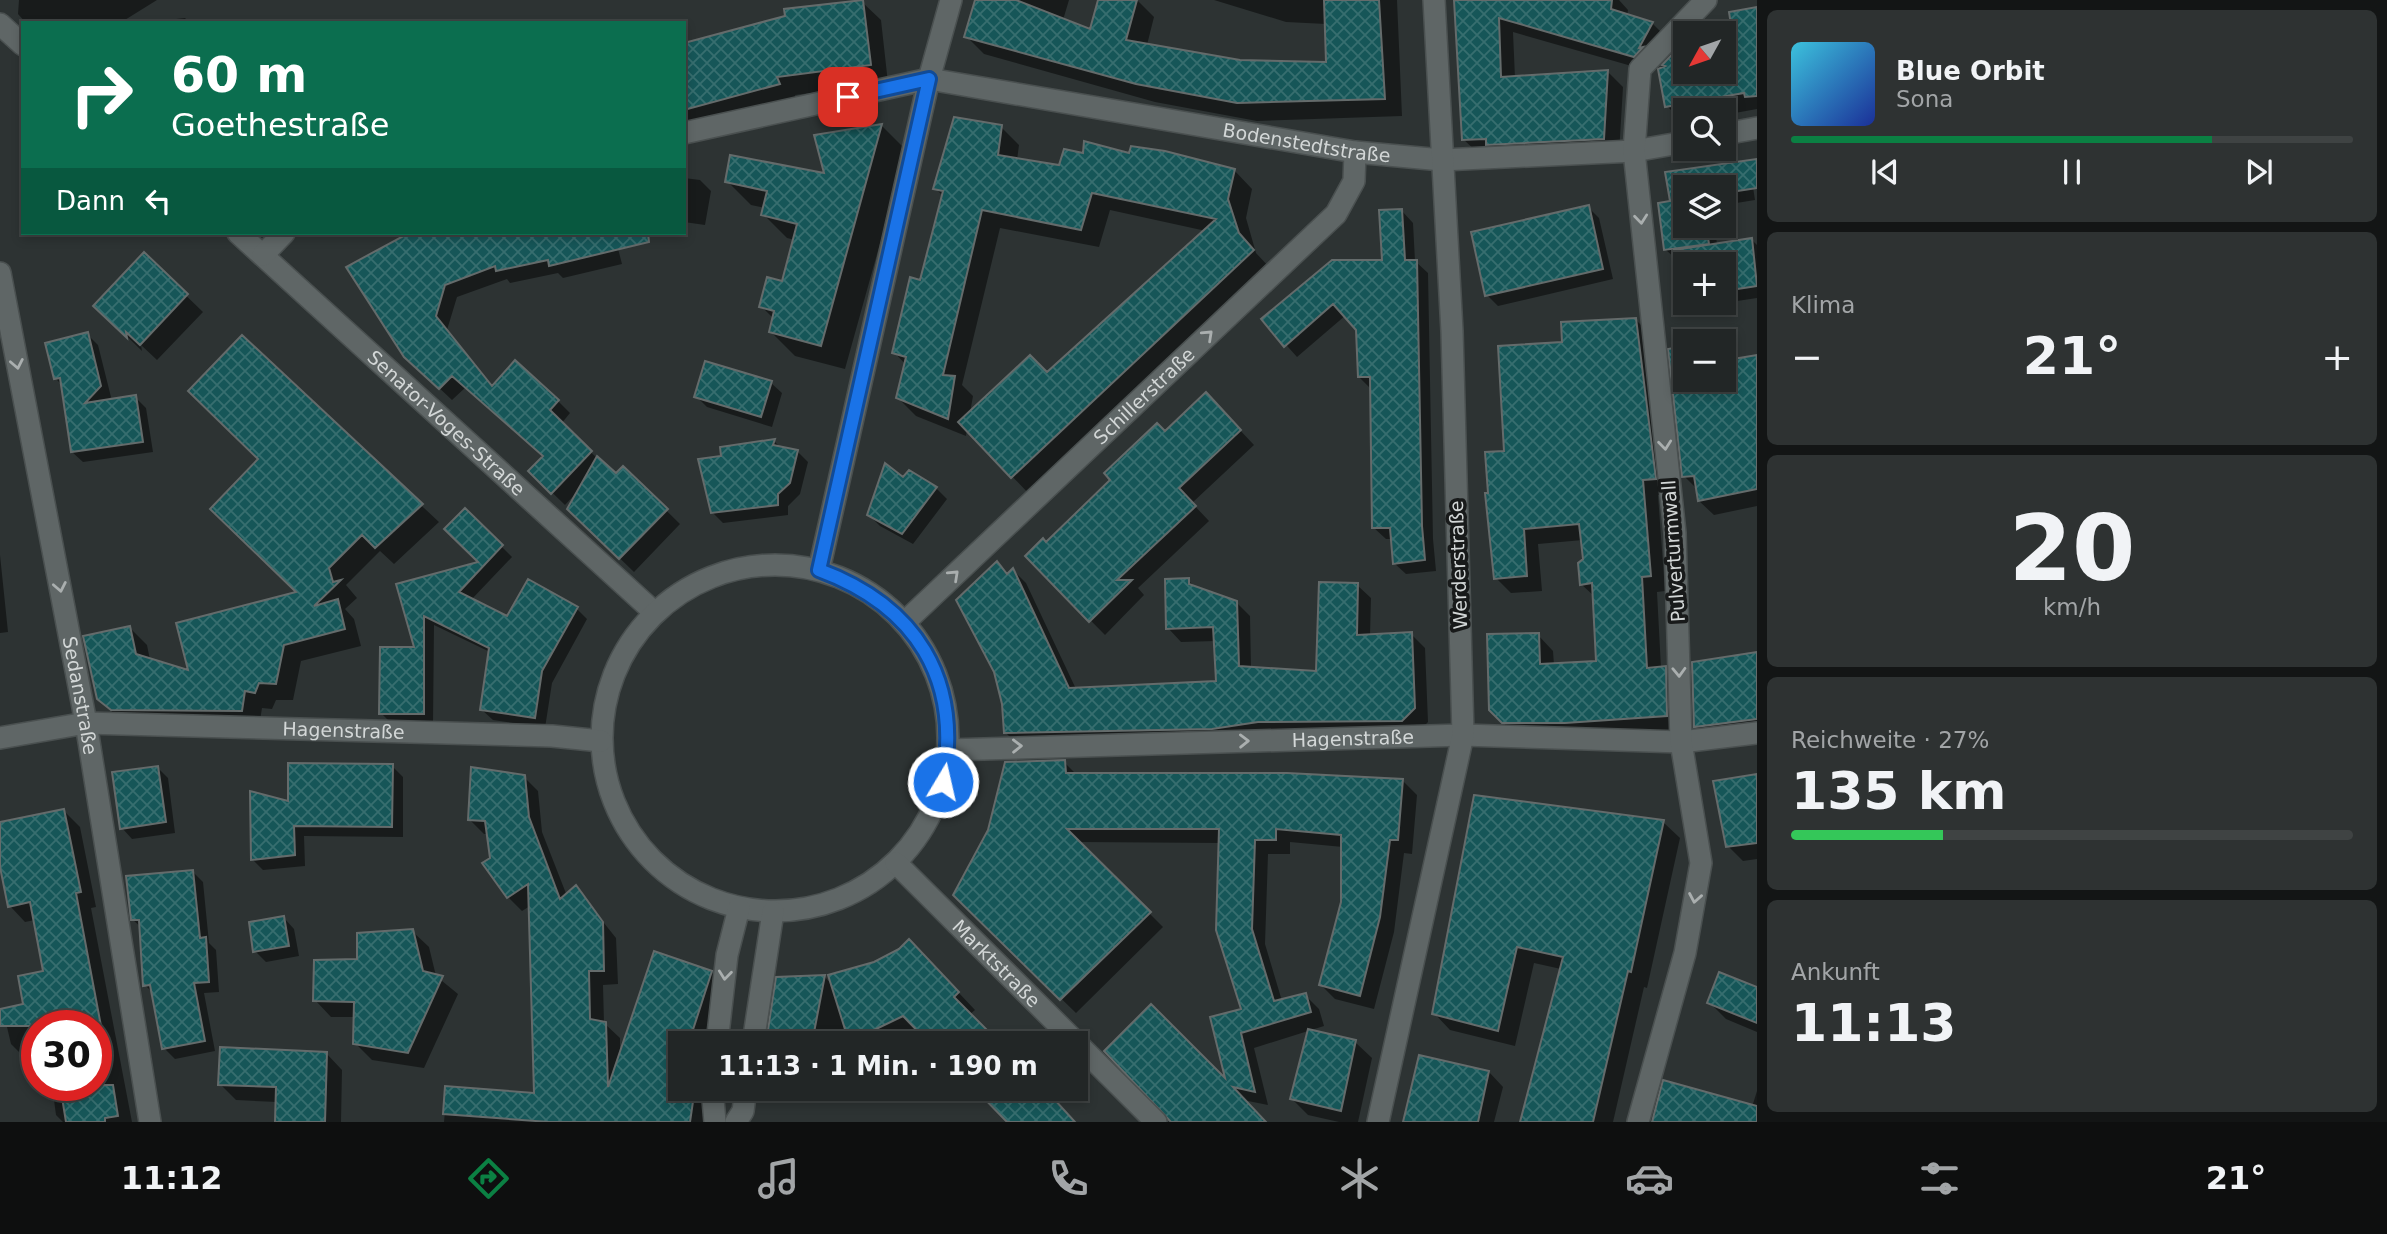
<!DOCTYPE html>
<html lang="de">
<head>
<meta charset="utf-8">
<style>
  body { margin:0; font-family:"DejaVu Sans",sans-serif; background:#2e3232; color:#f1f3f6; height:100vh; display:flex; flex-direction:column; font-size:26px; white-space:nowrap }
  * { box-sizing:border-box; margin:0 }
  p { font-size:23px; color:#a2a5a7 }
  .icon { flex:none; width:38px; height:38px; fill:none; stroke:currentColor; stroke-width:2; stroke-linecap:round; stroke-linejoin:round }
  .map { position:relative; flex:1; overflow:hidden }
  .panel { display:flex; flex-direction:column; gap:10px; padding:10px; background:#131515; width:630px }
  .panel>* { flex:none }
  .hud { position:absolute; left:21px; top:21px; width:665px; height:214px; border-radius:0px; box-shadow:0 4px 10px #0003,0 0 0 2px #3f4343; background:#0b6e4f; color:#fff; overflow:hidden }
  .needle { width:46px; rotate:230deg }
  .controls { position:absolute; left:1673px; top:21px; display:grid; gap:14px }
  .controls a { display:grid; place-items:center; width:63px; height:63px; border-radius:0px; background:#222626; box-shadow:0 4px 10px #0003,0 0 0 2px #3f4343; font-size:35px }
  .speed { position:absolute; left:21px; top:1010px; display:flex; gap:14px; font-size:35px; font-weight:700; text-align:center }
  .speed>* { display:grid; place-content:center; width:91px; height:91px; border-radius:50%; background:#222626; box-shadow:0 4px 10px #0003,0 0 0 2px #3f4343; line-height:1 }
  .speed .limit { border:10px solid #d22; background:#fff; color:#111 }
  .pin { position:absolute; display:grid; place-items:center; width:60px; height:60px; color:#fff; margin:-30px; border-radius:14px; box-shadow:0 4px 10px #0006 }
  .me { position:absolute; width:77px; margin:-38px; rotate:9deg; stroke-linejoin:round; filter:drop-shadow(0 0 5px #0008) }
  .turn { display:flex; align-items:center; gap:24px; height:147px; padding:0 35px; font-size:32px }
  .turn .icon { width:91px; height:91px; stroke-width:2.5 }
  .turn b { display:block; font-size:49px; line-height:60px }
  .then { display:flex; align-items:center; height:66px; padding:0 35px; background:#0003; gap:14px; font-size:26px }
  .big { font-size:52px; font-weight:700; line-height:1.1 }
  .panel .card { flex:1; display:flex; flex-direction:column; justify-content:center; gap:10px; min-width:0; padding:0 24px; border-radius:10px; background:#2e3232 }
  .panel .dial { align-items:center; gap:0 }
  .dial b { font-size:91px; line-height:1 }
  .song { display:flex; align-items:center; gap:21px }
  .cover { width:84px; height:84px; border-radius:10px; background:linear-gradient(135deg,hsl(190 70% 55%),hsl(230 70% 35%)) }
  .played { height:7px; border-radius:4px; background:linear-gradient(90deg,#0b8043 75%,#3f4343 75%) }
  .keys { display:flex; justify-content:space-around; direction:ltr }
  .heat { display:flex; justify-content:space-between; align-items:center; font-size:38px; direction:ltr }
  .charge { height:10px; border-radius:5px; background:linear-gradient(90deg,#34c759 27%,#3f4343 0) }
  .trip { position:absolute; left:668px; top:1031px; width:420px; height:70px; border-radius:0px; background:#222626; box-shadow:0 4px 10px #0003,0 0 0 2px #3f4343; font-weight:700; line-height:70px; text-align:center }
  .dock { display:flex; height:112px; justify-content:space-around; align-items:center; background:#0e0f0f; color:#a2a5a7 }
  .dock .icon { width:49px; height:49px }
  .dock .current { color:#0b8043 }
  .dock b { font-size:32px; color:#f1f3f6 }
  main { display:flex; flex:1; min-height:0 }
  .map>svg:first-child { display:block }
  .shadow { fill:#0007; fill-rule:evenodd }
  .building { fill:url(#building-cross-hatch); stroke:#646b6b; stroke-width:2 }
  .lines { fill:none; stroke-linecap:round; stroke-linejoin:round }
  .minor-casing { stroke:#4a5050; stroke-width:24 }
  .tertiary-casing { stroke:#4a5050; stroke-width:24 }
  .minor { stroke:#5f6666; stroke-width:21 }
  .tertiary { stroke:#5f6666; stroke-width:21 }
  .oneway { stroke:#aaafaf }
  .route-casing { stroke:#114b97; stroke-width:18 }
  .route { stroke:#1a73e8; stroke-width:12 }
  .labels { text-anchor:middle; stroke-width:7; stroke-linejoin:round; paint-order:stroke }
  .street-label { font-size:19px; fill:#d3d7d7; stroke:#181a1a }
</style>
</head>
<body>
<main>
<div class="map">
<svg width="1757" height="1122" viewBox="0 0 1757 1122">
  <defs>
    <pattern id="building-cross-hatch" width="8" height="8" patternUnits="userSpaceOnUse" patternTransform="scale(1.75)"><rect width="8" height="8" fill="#165658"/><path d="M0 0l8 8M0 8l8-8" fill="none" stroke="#376e6f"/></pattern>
  </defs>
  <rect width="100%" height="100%" fill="#2d3333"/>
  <path class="shadow" d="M19 0H157L120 23H26L18 14Z
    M976 0H1069L1063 20 1091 32 1099 0H1137L1154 17 1147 45 1240 62 1328 64 1326 24 1286 22 1214 0H1397L1402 116 1257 121 1155 102 984 54 966 36Z
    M1456 0H1619L1628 10 1627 16 1652 23 1667 38 1649 71 1513 32 1515 78 1608 72 1623 87 1619 154H1479L1463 139Z
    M862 2 881 20 888 83 795 95 797 103 684 133V45Z
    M1757 15V109L1724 115V110H1685L1683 122 1667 106 1665 65 1685 43V72H1724V34L1734 32Z
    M185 18 190 23H159L158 21Z
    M882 126 906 150 845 369 795 356 771 332 774 319 761 306 783 283 795 240 787 238 763 214 765 208 751 205 727 181 827 175 817 137Z
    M1001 127 1019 145 1017 160 1061 167 1084 155H1130L1234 170 1252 189 1246 218 1256 253 1271 269 1030 495 967 429 966 436 916 416 898 398 906 365 894 352 922 282 944 197 935 188ZM1110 210 1206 231 1047 375 970 413 973 396 962 385 1000 228 1099 247Z
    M1667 174H1751L1755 200 1724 205V187H1685V226H1715L1717 245 1752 240 1757 245V298L1724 303V264H1699L1698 257 1677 260 1666 250 1671 203Z
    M684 178 700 180 711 191 705 225 684 222Z
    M1588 207 1599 218 1613 279 1498 306 1487 295Z
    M1402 211 1413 223 1415 261 1428 273 1433 539 1436 571 1406 574 1394 563 1392 539H1386L1374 528 1371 389 1359 377 1358 329 1346 315 1297 357 1264 320 1384 262Z
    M415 233H614L622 264 563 278 558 273 510 283 507 279 457 297 447 330 493 387 558 401 570 413 561 424 616 476 623 468 680 524 634 572 569 509 577 492 565 505 530 471 544 457 466 387 452 400 419 369 348 267Z
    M144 255 203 312 157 360 141 345 142 351 96 306Z
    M1635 319 1651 335 1671 494 1658 495 1665 591 1657 592 1661 668H1665L1681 683 1682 731 1519 738 1490 710 1538 635 1553 651 1554 665 1598 663 1595 597 1581 584 1585 559 1583 540 1538 544 1542 591 1511 593 1496 578 1490 495 1506 452 1564 343Z
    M87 334 98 345 111 397 108 401 135 397 146 408 153 452 83 462 72 452 63 386 55 378Z
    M242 338 439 522 394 564 380 551 346 585 357 598 345 609 354 619 361 646 301 661 293 700H276L272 709 262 708 259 727 116 716 99 698 130 628 147 645 150 660 191 672 299 593 260 459Z
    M1724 342 1738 360 1757 358V506L1714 515 1699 501 1698 490 1684 476 1670 350 1685 348V380H1724Z
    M771 383 782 393 772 427 707 407 696 396Z
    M1220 409 1254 445 1192 503 1209 521 1138 588 1144 595 1105 635 1027 556 1047 545 1165 434Z
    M774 441 781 448 797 451 808 462 800 494 788 506V515L723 523 712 512 723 458Z
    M909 472 936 488 947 499 913 544 880 526 869 515Z
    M465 510 512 557 471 600 507 618 577 609 587 619 552 683 545 728 493 720 482 710 490 652 434 625 433 724H392L381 713 416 649 398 585 481 563Z
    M0 555 8 632 0 633Z
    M997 564 1008 575 1013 570 1026 583 1076 689 1218 683 1216 641 1181 642 1168 628 1188 580 1196 588 1236 602 1250 616 1251 668 1318 672 1357 585 1371 598 1370 636 1411 634 1425 648 1428 722 1416 734 1019 746 1006 733Z
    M1757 654V739L1714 745 1695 727Z
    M1064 762 1077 775 1403 781 1417 795 1412 854 1404 853 1394 932 1374 1009 1335 999 1321 985 1342 902 1343 847 1290 842V854H1268L1265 944 1282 1001 1305 995 1319 1009 1324 1026 1254 1048 1268 1105 1243 1100 1265 1122H1175L1228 1084 1243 1010 1221 843 1078 842 1163 927 1076 1013 955 895Z
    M392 766 403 777V837L304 836 305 866 263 870 252 859 290 804Z
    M157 767 168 778 175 833 132 839 122 828Z
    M1757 775V859L1743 861 1728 846Z
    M524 777 538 791 542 832 567 896 576 888 616 938 618 984 603 985 604 1023 620 1038V1056L711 972 725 986 707 1043H681V1088H711L706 1122H444L447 1088 536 1095 530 906 522 911 508 897 492 859 489 834H484L470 820Z
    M64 811 80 827 96 907 91 908 132 1122H63L56 1115 52 1085H96V1026H37V1058L27 1060 11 1044 3 1010 25 1005 45 973 35 920 25 922 10 906 0 858V824Z
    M1663 822 1680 838 1647 988 1644 987 1613 1122H1522L1561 969 1534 963 1515 1046 1450 1030 1434 1013Z
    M192 871 203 882 209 943 216 950 219 992 204 993 215 1051 175 1059 164 1048 154 994 145 985 142 928 133 920Z
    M284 918 294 929 299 956 266 962 255 951Z
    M412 931 429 947 436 976 458 994 424 1068 372 1060 355 1043V1017H331L315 1000 359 960Z
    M926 958 975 1010 969 1015 997 1043H932L920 1033 899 1043H853L849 1034 847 1043H776L825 977 833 986Z
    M1757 989V1032L1726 1019 1709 1002Z
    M1355 1042 1372 1058 1358 1122H1339L1308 1115 1292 1099Z
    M326 1053 342 1070 341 1122H276L277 1102 236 1100 220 1084Z
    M1489 1072 1503 1087 1494 1122H1405Z
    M1664 1082 1752 1107 1757 1091V1122H1651Z"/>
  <path class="building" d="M863 0 871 65 777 77 780 84 684 110V43L785 16 784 9Z
    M975 0H1016L1090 29 1098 0H1137L1126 40 1240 60 1326 62 1324 0H1379L1385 99 1237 103 1136 84 964 37Z
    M1454 0H1612L1611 9 1653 22 1639 48 1643 47 1634 57 1499 18 1501 77 1608 70 1604 139 1486 145V139L1462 140Z
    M1757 7V96L1745 97 1744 93 1665 107 1658 69 1665 66 1662 65 1685 41V72H1724V33H1719L1732 31 1729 12Z
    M954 117 1002 125 998 155 1059 165 1064 149 1083 153 1084 141 1129 153 1131 146 1165 151 1235 169 1228 199 1239 233 1254 250 1011 478 958 422 1030 355 1047 372 1216 219 1092 193 1081 230 982 210 943 375 955 376 948 419 896 398 906 357 892 353 910 277 920 280 943 191 933 189Z
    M882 124 821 346 769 332 774 311 759 307 767 277 782 281 797 224 761 215 767 191 725 182 730 155 824 173 814 135Z
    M1757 159V188L1724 193V187H1685V226H1706L1709 244 1664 250 1658 203 1670 201 1665 172Z
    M1589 205 1603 269 1485 296 1471 232Z
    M1402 209 1405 260H1417L1422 526 1425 560 1393 564 1390 528H1372L1370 377H1358L1356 330 1333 304 1284 347 1261 319 1332 260H1382L1379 210Z
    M409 233H648L649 242 549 266 548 260 496 271 495 266 445 285 436 316 492 386 515 360 559 400 550 410 592 451 551 494 528 471 543 456 452 376 439 389 404 357 346 267Z
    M1752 238 1757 286 1724 291V264H1675L1674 250Z
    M144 252 188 294 140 345 126 332 127 338 93 306Z
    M1636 318 1656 479 1643 480 1651 576 1642 577 1647 668 1666 666 1667 716 1565 723H1502L1489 710 1487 634 1539 633 1540 664 1596 661 1592 583 1580 585 1578 563 1583 559 1579 524 1524 529 1527 576 1494 579 1485 493H1488L1485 452 1504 451 1498 346 1562 342 1561 322Z
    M88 332 101 386 85 403 136 395 143 442 71 452 60 378 54 379 45 343Z
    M242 335 423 504 375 548 362 535 329 568 333 582 341 580 314 606 338 599 345 629 284 645 276 684 259 683 255 693 245 691 242 711 111 710 97 699 83 636 130 626 136 654 188 670 176 623 296 592 210 509 258 459 188 391Z
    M1724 340 1727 360 1757 355V489L1698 501 1694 476 1682 477 1668 349 1685 346V380H1724V341H1719Z
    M705 361 772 381 761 417 694 397Z
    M1206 392 1241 430 1179 488 1196 506 1117 580H1132L1089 622 1025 556 1043 538 1046 542 1110 480 1104 473 1157 423 1165 431Z
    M775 439 773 445 798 450 790 483 778 494V505L711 513 698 459 721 456 720 447Z
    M597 456 616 473 623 466 668 509 619 559 567 509Z
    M885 463 903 477 909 470 937 487 902 534 867 515Z
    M465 508 503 545 459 592 507 616 528 579 578 607 542 671 535 718 480 710 489 648 424 616V714H379L380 647H414L396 584 478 562 444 529Z
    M997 561 1007 574 1013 568 1069 688 1216 681 1213 627 1166 629 1165 579 1189 578V584L1237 601 1239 666 1316 671 1319 582 1358 583 1357 635 1412 632 1415 708 1402 721 1258 722 1212 729 1004 733 1002 704 994 672 956 600Z
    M1757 652V719L1694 727 1692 662Z
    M1065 760 1066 773H1287L1403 779 1398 840H1390L1380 917 1360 996 1319 985 1341 902V835L1276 829V840H1255L1252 929 1274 1001 1306 993 1311 1012 1241 1033 1255 1092 1233 1087 1266 1122H1171L1104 1051 1151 1004 1225 1078 1210 1017 1241 1009 1216 930 1219 829H1067L1151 912 1060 1000 953 895 988 830 1005 762Z
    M288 763 393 764 392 827 294 826 295 855 251 860 250 791 288 801Z
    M158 766 166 822 120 829 112 772Z
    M471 767 525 775 529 817 560 899 576 885 603 922 604 971H589L590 1019 606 1022 608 1087 654 951 712 971 689 1042 698 1043H681V1088H695L690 1122H549L443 1114 445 1086 534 1093 528 884 507 898 482 863 490 858 485 821 468 820Z
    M1757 774V843L1726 847 1713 781Z
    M1474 795 1664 820 1631 972 1628 971 1593 1122H1520L1563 957 1517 947 1498 1031 1432 1014Z
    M64 809 81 892 76 893 101 1026H0V1009L23 1004 18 976 43 971 30 902 8 907 0 867V822Z
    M193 870 200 938 206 937 209 982 194 983 205 1041 162 1049 150 985 143 986 139 920H131L126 876Z
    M284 916 289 946 253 952 249 922Z
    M413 929 423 971 443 976 408 1053 353 1044 354 1002 313 1001 314 960 357 959V933Z
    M909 939 959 992 954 997 1000 1043H929L903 1016 849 1042 828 975 874 962 899 949Z
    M1719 972 1757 987V1023L1707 1003Z
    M825 975 812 1043H766L776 977Z
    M1308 1029 1356 1040 1341 1111 1290 1099Z
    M220 1047 327 1052 325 1122H275L276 1087 218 1085Z
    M1419 1055 1489 1071 1478 1122H1403Z
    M1663 1080 1757 1106V1122H1652Z
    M60 1085H113L118 1116 105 1118V1122H66Z
    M974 1088H1044L1075 1122H1007Z"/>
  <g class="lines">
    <g class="minor-casing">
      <g id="minor">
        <path d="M0 24 23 45"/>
        <path id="s1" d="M684 133 929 79 1355 152 1442 160 1634 151 1685 142"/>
        <path d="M1724 134 1757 128"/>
        <path id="s2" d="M238 233 654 612"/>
        <path d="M263 255 284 233"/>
        <path id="s3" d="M0 273 86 723 150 1122"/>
        <circle cx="775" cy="738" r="173"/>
        <path d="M819 570 929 79 951 0"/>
        <path id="s4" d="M905 622 1336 214 1354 181 1355 152"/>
        <path id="s5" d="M0 738 86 723 552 736 601 741"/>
        <path id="s6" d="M949 750 1463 735 1681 742 1757 733"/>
        <path id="s7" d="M896 863 1156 1122"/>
        <path d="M717 1043 727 955 739 908"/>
        <path d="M753 1043 773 912"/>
        <path d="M712 1088 715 1122"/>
        <path d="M736 1122 743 1111 746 1088"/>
        <path d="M1638 1122 1685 953 1701 863 1681 742 1675 533 1634 151 1640 69 1706 0"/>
      </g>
    </g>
    <g class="tertiary-casing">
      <path id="tertiary" d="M1378 1122 1463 735 1452 331 1434 0"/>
    </g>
    <use href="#minor" class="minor"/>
    <use href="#tertiary" class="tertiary"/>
  </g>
  <defs><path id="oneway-chevron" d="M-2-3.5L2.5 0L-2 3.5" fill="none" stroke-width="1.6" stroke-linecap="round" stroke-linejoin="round" transform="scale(1.75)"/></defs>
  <g class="oneway">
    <use href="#oneway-chevron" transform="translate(1641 219) rotate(84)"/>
    <use href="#oneway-chevron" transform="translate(1208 335) rotate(-43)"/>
    <use href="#oneway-chevron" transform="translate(17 364) rotate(79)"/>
    <use href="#oneway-chevron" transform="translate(1665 445) rotate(84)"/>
    <use href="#oneway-chevron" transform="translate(954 575) rotate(-43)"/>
    <use href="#oneway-chevron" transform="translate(60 587) rotate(79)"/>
    <use href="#oneway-chevron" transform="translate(1679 672) rotate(88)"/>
    <use href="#oneway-chevron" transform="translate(1244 741) rotate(-1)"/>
    <use href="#oneway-chevron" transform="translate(1017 746) rotate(-1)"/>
    <use href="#oneway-chevron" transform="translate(1695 898) rotate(100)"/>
    <use href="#oneway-chevron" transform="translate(725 975) rotate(96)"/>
  </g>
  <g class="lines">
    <g class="route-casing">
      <path id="route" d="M848 97 929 79 819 570C916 606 962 679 943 782"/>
    </g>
    <use href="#route" class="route"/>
  </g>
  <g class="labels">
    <g class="street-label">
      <text dy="7" stroke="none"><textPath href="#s1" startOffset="634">Bodenstedtstraße</textPath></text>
      <text dy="7" stroke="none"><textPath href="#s4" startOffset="329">Schillerstraße</textPath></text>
      <text dy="7" stroke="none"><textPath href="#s2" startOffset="282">Senator-Voges-Straße</textPath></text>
      <text transform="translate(1673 551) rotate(-94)" y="7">Pulverturmwall</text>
      <text transform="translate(1458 565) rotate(-92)" y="7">Werderstraße</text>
      <text dy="7" stroke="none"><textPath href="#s3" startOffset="430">Sedanstraße</textPath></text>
      <text dy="7" stroke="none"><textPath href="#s5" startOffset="345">Hagenstraße</textPath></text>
      <text dy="7" stroke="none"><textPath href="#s6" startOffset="404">Hagenstraße</textPath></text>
      <text dy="7" stroke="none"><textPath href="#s7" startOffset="142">Marktstraße</textPath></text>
    </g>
  </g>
</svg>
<div class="controls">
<a><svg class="needle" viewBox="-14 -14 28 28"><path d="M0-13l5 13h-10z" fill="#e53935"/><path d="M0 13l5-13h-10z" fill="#a2a5a7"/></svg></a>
<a><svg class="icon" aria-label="search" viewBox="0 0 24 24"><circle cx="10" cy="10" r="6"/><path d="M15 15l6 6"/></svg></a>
<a><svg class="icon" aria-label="layers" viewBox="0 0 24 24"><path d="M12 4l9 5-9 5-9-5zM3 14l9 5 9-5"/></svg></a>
<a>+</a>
<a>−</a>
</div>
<div class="speed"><div class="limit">30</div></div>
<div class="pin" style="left:848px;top:97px;background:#d93025"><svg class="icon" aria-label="arrive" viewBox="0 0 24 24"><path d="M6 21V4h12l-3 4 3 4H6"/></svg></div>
<svg class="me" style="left:943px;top:782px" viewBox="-20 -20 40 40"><circle r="17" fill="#1a73e8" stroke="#fff" stroke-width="3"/><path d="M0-11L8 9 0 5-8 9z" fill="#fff"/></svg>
<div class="trip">11:13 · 1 Min. · 190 m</div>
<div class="hud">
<div class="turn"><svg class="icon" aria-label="right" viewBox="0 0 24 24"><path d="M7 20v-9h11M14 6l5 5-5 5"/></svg><div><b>60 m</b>Goethestraße</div></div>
<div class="then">Dann<svg class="icon" aria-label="left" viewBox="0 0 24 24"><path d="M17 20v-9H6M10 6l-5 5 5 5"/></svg></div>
</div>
</div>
<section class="panel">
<div class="card">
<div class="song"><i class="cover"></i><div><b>Blue Orbit</b><p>Sona</p></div></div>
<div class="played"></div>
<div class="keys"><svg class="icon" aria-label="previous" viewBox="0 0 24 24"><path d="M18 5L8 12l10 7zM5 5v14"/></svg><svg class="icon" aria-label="pause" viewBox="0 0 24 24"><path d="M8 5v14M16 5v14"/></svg><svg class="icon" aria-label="next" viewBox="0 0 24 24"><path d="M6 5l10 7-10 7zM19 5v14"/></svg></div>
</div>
<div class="card"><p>Klima</p>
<div class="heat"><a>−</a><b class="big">21°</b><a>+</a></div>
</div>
<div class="card dial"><b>20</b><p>km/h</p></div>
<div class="card"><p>Reichweite · 27%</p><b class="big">135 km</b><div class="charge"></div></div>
<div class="card"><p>Ankunft</p><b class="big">11:13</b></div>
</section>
</main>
<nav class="dock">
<b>11:12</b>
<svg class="icon current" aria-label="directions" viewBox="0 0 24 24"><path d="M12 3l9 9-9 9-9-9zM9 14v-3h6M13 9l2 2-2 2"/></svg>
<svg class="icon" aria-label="music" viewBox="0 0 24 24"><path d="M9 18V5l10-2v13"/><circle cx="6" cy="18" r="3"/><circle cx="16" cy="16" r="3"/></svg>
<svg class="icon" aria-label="phone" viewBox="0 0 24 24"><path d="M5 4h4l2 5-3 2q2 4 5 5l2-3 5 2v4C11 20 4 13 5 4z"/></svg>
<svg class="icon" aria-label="climate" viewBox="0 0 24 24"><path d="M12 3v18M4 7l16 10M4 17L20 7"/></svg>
<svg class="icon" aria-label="car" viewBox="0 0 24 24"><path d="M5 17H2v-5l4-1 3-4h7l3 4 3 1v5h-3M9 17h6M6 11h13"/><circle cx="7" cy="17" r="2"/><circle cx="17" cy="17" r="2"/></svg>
<svg class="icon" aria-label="filters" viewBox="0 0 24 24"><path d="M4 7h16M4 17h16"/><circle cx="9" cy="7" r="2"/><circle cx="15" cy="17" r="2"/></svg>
<b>21°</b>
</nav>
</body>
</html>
